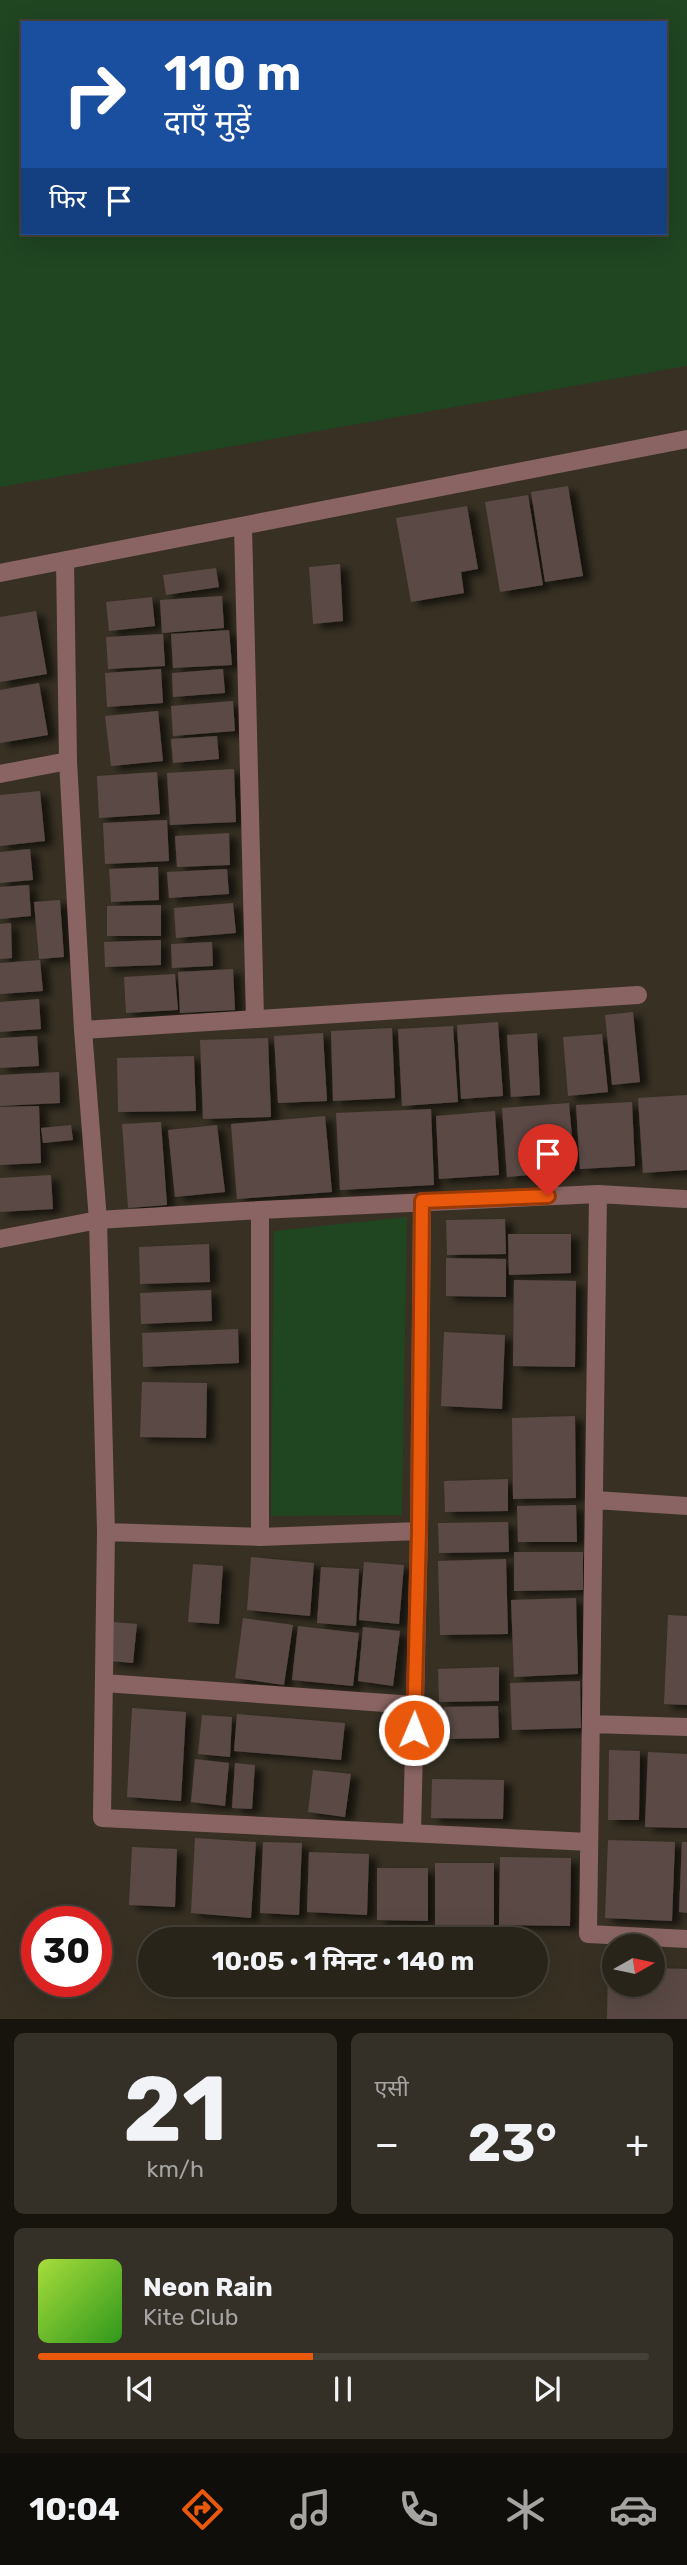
<!DOCTYPE html>
<html lang="hi">
<head>
<meta charset="utf-8">
<style>
  body { margin:0; font-family:Rubik,"Noto Sans Devanagari",sans-serif; background:#353027; color:#f1f3f6; height:100vh; display:flex; flex-direction:column; font-size:26px; white-space:nowrap }
  * { box-sizing:border-box; margin:0 }
  p { font-size:23px; color:#a5a4a2 }
  .icon { flex:none; width:38px; height:38px; fill:none; stroke:currentColor; stroke-width:2; stroke-linecap:round; stroke-linejoin:round }
  .map { position:relative; height:2019px; overflow:hidden }
  .drawer { display:flex; flex-direction:column; gap:14px; padding:14px; background:#17140e; flex:1 }
  .drawer>* { flex:none }
  .banner { position:absolute; left:21px; top:21px; width:646px; height:214px; border-radius:0px; box-shadow:0 7px 28px #0002,0 0 0 2px #454139; background:#1a4fa0; color:#fff; overflow:hidden }
  .needle { width:46px; rotate:81deg }
  .controls { position:absolute; left:602px; top:1934px; display:grid; gap:14px }
  .controls a { display:grid; place-items:center; width:63px; height:63px; border-radius:50%; background:#29241a; box-shadow:0 7px 28px #0002,0 0 0 2px #454139; font-size:35px }
  .speed { position:absolute; left:21px; top:1906px; display:flex; gap:14px; font-size:35px; font-weight:700; text-align:center }
  .speed>* { display:grid; place-content:center; width:91px; height:91px; border-radius:50%; background:#29241a; box-shadow:0 7px 28px #0002,0 0 0 2px #454139; line-height:1 }
  .speed .limit { border:10px solid #d22; background:#fff; color:#111 }
  .pin { position:absolute; display:grid; place-items:center; width:60px; height:60px; color:#fff; margin:-72px -30px; border-radius:50% 50% 50% 0; rotate:-45deg; box-shadow:0 0 7px #0007 }
  .pin .icon { rotate:45deg }
  .me { position:absolute; width:77px; margin:-38px; rotate:1deg; stroke-linejoin:round; filter:drop-shadow(0 0 5px #0008) }
  .turn { display:flex; align-items:center; gap:24px; height:147px; padding:0 28px; font-size:32px }
  .turn .icon { width:91px; height:91px; stroke-width:2.5 }
  .turn b { display:block; font-size:49px; line-height:60px }
  .then { display:flex; align-items:center; height:66px; padding:0 28px; background:#0003; gap:14px; font-size:26px }
  .big { font-size:52px; font-weight:700; line-height:1.1 }
  .drawer .tile { flex:1; display:flex; flex-direction:column; justify-content:center; gap:10px; min-width:0; padding:0 24px; border-radius:10px; background:#353027 }
  .drawer .dial { align-items:center; gap:0 }
  .dial b { font-size:91px; line-height:1 }
  .song { display:flex; align-items:center; gap:21px }
  .cover { width:84px; height:84px; border-radius:10px; background:linear-gradient(135deg,hsl(80 70% 55%),hsl(110 70% 35%)) }
  .played { height:7px; border-radius:4px; background:linear-gradient(90deg,#ea580c 45%,#454139 45%) }
  .keys { display:flex; justify-content:space-around; direction:ltr }
  .heat { display:flex; justify-content:space-between; align-items:center; font-size:38px; direction:ltr }
  .drawer .tiles { flex:1; display:grid; gap:14px; grid-template-columns:1fr 1fr }
  .tile:last-child { grid-column:span 2 }
  .trip { position:absolute; left:138px; top:1927px; width:410px; height:70px; border-radius:35px; background:#29241a; box-shadow:0 7px 28px #0002,0 0 0 2px #454139; font-weight:700; line-height:70px; text-align:center }
  .dock { display:flex; height:112px; justify-content:space-around; align-items:center; background:#100e0a; color:#a5a4a2 }
  .dock .icon { width:49px; height:49px }
  .dock .current { color:#ea580c }
  .dock b { font-size:32px; color:#f1f3f6 }
  .map>svg:first-child { display:block }
  .green { fill:#1f4521; fill-rule:evenodd }
  .building { fill:#5a4a45; filter:url(#shadow) }
  .lines { fill:none; stroke-linecap:round; stroke-linejoin:round }
  .minor { stroke:#896463; stroke-width:18 }
  .route-casing { stroke:#983908; stroke-width:18 }
  .route { stroke:#ea580c; stroke-width:12 }
</style>
</head>
<body>
<div class="map">
<svg width="687" height="2019" viewBox="0 0 687 2019">
  <defs>
    <filter id="shadow"><feDropShadow dx="8" dy="4.5" stdDeviation="3.5" flood-color="#0009"/></filter>
  </defs>
  <rect width="100%" height="100%" fill="#373023"/>
  <path class="green" d="M0 0H687V366L0 487ZM23 23H665V233H23Z
    M407 1217 402 1515 271 1516 274 1231Z"/>
  <path class="building" d="M568 486 583 576 545 582 531 492Z
    M528 495 543 585 500 592 485 502Z
    M467 506 478 569 461 572 464 593 411 602 396 518Z
    M340 564 343 621 313 624 309 567Z
    M216 568 219 587 166 595 163 575Z
    M222 596 224 628 162 633 160 600Z
    M152 597 155 626 109 631 106 602Z
    M36 611 47 674 0 682V617Z
    M229 630 232 665 173 668 171 634Z
    M163 634 165 666 108 669 106 637Z
    M161 669 163 703 107 707 105 673Z
    M223 669 225 693 173 697 172 673Z
    M39 683 48 735 0 743V690Z
    M233 701 235 731 173 736 171 706Z
    M158 711 163 761 111 766 105 716Z
    M217 736 219 759 173 763 171 739Z
    M234 769 236 822 170 825 167 773Z
    M157 772 160 814 99 818 97 776Z
    M40 791 45 841 0 846V795Z
    M167 820 169 861 105 864 103 823Z
    M229 833 230 865 177 867 175 836Z
    M30 849 33 880 0 883V852Z
    M158 867 159 900 111 902 109 869Z
    M227 869 229 894 169 898 167 872Z
    M29 885 31 916 0 919V887Z
    M60 900 64 957 39 959 34 902Z
    M233 903 236 933 176 938 174 908Z
    M161 905V936H107V906Z
    M11 923 12 958 0 959V924Z
    M161 940V965L105 967 104 942Z
    M212 942 213 966 172 968 171 944Z
    M40 960 43 991 0 994V963Z
    M233 969 235 1010 180 1013 178 972Z
    M175 974 178 1010 126 1013 124 977Z
    M39 999 41 1029 0 1032V1002Z
    M633 1012 640 1082 612 1085 605 1015Z
    M498 1022 503 1096 461 1099 457 1025Z
    M453 1026 458 1102 402 1106 398 1029Z
    M392 1028 395 1098 333 1101 331 1031Z
    M323 1033 327 1101 278 1103 274 1036Z
    M537 1033 540 1095 511 1097 507 1035Z
    M602 1034 608 1092 568 1096 563 1037Z
    M37 1036 39 1066 0 1068V1038Z
    M268 1038 271 1117 203 1119 200 1040Z
    M194 1056 196 1111 118 1112 117 1058Z
    M59 1072 60 1103 0 1106V1075Z
    M687 1095V1170L643 1173 638 1098Z
    M632 1102 635 1166 580 1169 576 1105Z
    M569 1103 575 1171 507 1177 502 1108Z
    M39 1106 41 1163 0 1165V1107Z
    M431 1109 434 1185 340 1190 336 1113Z
    M495 1111 499 1175 439 1179 436 1116Z
    M325 1116 332 1192 237 1199 231 1124Z
    M161 1122 167 1205 128 1208 122 1124Z
    M71 1125 73 1140 43 1143 41 1128Z
    M217 1125 225 1192 175 1197 168 1130Z
    M51 1175 53 1209 0 1212V1178Z
    M505 1219 506 1254 447 1255 446 1220Z
    M508 1234H571V1273L509 1275Z
    M209 1244 210 1282 140 1284 139 1247Z
    M446 1258 506 1259V1297L446 1296Z
    M514 1280 576 1281 575 1367 513 1366Z
    M211 1290 212 1321 141 1324 140 1293Z
    M238 1329 239 1363 143 1367 142 1333Z
    M444 1332 505 1335 502 1409 441 1406Z
    M142 1382 207 1383 206 1438 140 1437Z
    M575 1416 576 1498 513 1499 512 1418Z
    M508 1479V1511L445 1512 444 1481Z
    M576 1505 577 1542H518L517 1506Z
    M508 1522 509 1552 439 1553 438 1523Z
    M514 1552H583V1590L514 1591Z
    M251 1557 314 1563 310 1616 247 1610Z
    M506 1559 508 1634 440 1635 438 1561Z
    M364 1562 404 1565 399 1624 359 1620Z
    M193 1564 223 1566 219 1624 188 1622Z
    M321 1567 359 1569 356 1626 317 1623Z
    M576 1598 578 1674 514 1677 511 1600Z
    M668 1615 687 1616V1705L664 1704Z
    M243 1618 293 1625 284 1685 235 1678Z
    M113 1622 137 1624 133 1663 110 1661Z
    M298 1626 359 1633 353 1686 292 1680Z
    M363 1627 400 1631 393 1686 358 1681Z
    M499 1667V1701L439 1702 438 1669Z
    M580 1681 581 1728 512 1730 510 1683Z
    M498 1706 499 1738 445 1739 444 1707Z
    M132 1708 186 1712 181 1801 127 1797Z
    M237 1714 345 1723 341 1760 234 1751Z
    M202 1715 232 1717 230 1757 198 1754Z
    M609 1750 640 1751 639 1820H608Z
    M648 1752 687 1754V1828L645 1827Z
    M195 1759 229 1763 225 1806 191 1802Z
    M235 1763 255 1765 252 1809 232 1808Z
    M313 1770 351 1774 345 1817 308 1812Z
    M432 1779 504 1780 503 1819 431 1818Z
    M195 1838 256 1842 251 1918 191 1913Z
    M608 1840 675 1842 672 1921 605 1918Z
    M263 1842 302 1843 299 1915 260 1913Z
    M682 1842H687V1913L679 1912Z
    M132 1847 177 1849 175 1907 129 1905Z
    M309 1852 369 1854 367 1915 307 1912Z
    M500 1857 571 1858 570 1926 499 1925Z
    M435 1863H494V1926H435Z
    M377 1868H428V1921L377 1920Z
    M608 1967H614V1984H653V1968L687 1969V2019H607Z"/>
  <g class="lines">
    <path class="minor" d="M243 526 255 1019
      M65 561 68 761 83 1030 98 1220 106 1532 102 1818 589 1842
      M0 573 687 439
      M0 774 68 761
      M83 1030 638 995
      M598 1194 588 1934 687 1939
      M0 1239 98 1220 260 1210 598 1194 685 1199
      M595 1500 687 1506
      M106 1532 260 1537 419 1531
      M260 1537V1210
      M104 1683 414 1705
      M591 1724 687 1727
      M412 1833 419 1531 422 1201"/>
  </g>
  <g class="lines">
    <g class="route-casing">
      <path id="route" d="M414 1730 419 1531 422 1201 548 1196"/>
    </g>
    <use href="#route" class="route"/>
  </g>
</svg>
<div class="controls">
<a><svg class="needle" viewBox="-14 -14 28 28"><path d="M0-13l5 13h-10z" fill="#e53935"/><path d="M0 13l5-13h-10z" fill="#a5a4a2"/></svg></a>
</div>
<div class="speed"><div class="limit">30</div></div>
<div class="pin" style="left:548px;top:1196px;background:#d93025"><svg class="icon" aria-label="arrive" viewBox="0 0 24 24"><path d="M6 21V4h12l-3 4 3 4H6"/></svg></div>
<svg class="me" style="left:414px;top:1730px" viewBox="-20 -20 40 40"><circle r="17" fill="#ea580c" stroke="#fff" stroke-width="3"/><path d="M0-11L8 9 0 5-8 9z" fill="#fff"/></svg>
<div class="trip">10:05 · 1 मिनट · 140 m</div>
<div class="banner">
<div class="turn"><svg class="icon" aria-label="right" viewBox="0 0 24 24"><path d="M7 20v-9h11M14 6l5 5-5 5"/></svg><div><b>110 m</b>दाएँ मुड़ें</div></div>
<div class="then">फिर<svg class="icon" aria-label="arrive" viewBox="0 0 24 24"><path d="M6 21V4h12l-3 4 3 4H6"/></svg></div>
</div>
</div>
<section class="drawer">
<div class="tiles">
<div class="tile dial"><b>21</b><p>km/h</p></div>
<div class="tile"><p>एसी</p>
<div class="heat"><a>−</a><b class="big">23°</b><a>+</a></div>
</div>
<div class="tile">
<div class="song"><i class="cover"></i><div><b>Neon Rain</b><p>Kite Club</p></div></div>
<div class="played"></div>
<div class="keys"><svg class="icon" aria-label="previous" viewBox="0 0 24 24"><path d="M18 5L8 12l10 7zM5 5v14"/></svg><svg class="icon" aria-label="pause" viewBox="0 0 24 24"><path d="M8 5v14M16 5v14"/></svg><svg class="icon" aria-label="next" viewBox="0 0 24 24"><path d="M6 5l10 7-10 7zM19 5v14"/></svg></div>
</div>
</div>
</section>
<nav class="dock">
<b>10:04</b>
<svg class="icon current" aria-label="directions" viewBox="0 0 24 24"><path d="M12 3l9 9-9 9-9-9zM9 14v-3h6M13 9l2 2-2 2"/></svg>
<svg class="icon" aria-label="music" viewBox="0 0 24 24"><path d="M9 18V5l10-2v13"/><circle cx="6" cy="18" r="3"/><circle cx="16" cy="16" r="3"/></svg>
<svg class="icon" aria-label="phone" viewBox="0 0 24 24"><path d="M5 4h4l2 5-3 2q2 4 5 5l2-3 5 2v4C11 20 4 13 5 4z"/></svg>
<svg class="icon" aria-label="climate" viewBox="0 0 24 24"><path d="M12 3v18M4 7l16 10M4 17L20 7"/></svg>
<svg class="icon" aria-label="car" viewBox="0 0 24 24"><path d="M5 17H2v-5l4-1 3-4h7l3 4 3 1v5h-3M9 17h6M6 11h13"/><circle cx="7" cy="17" r="2"/><circle cx="17" cy="17" r="2"/></svg>
</nav>
</body>
</html>
